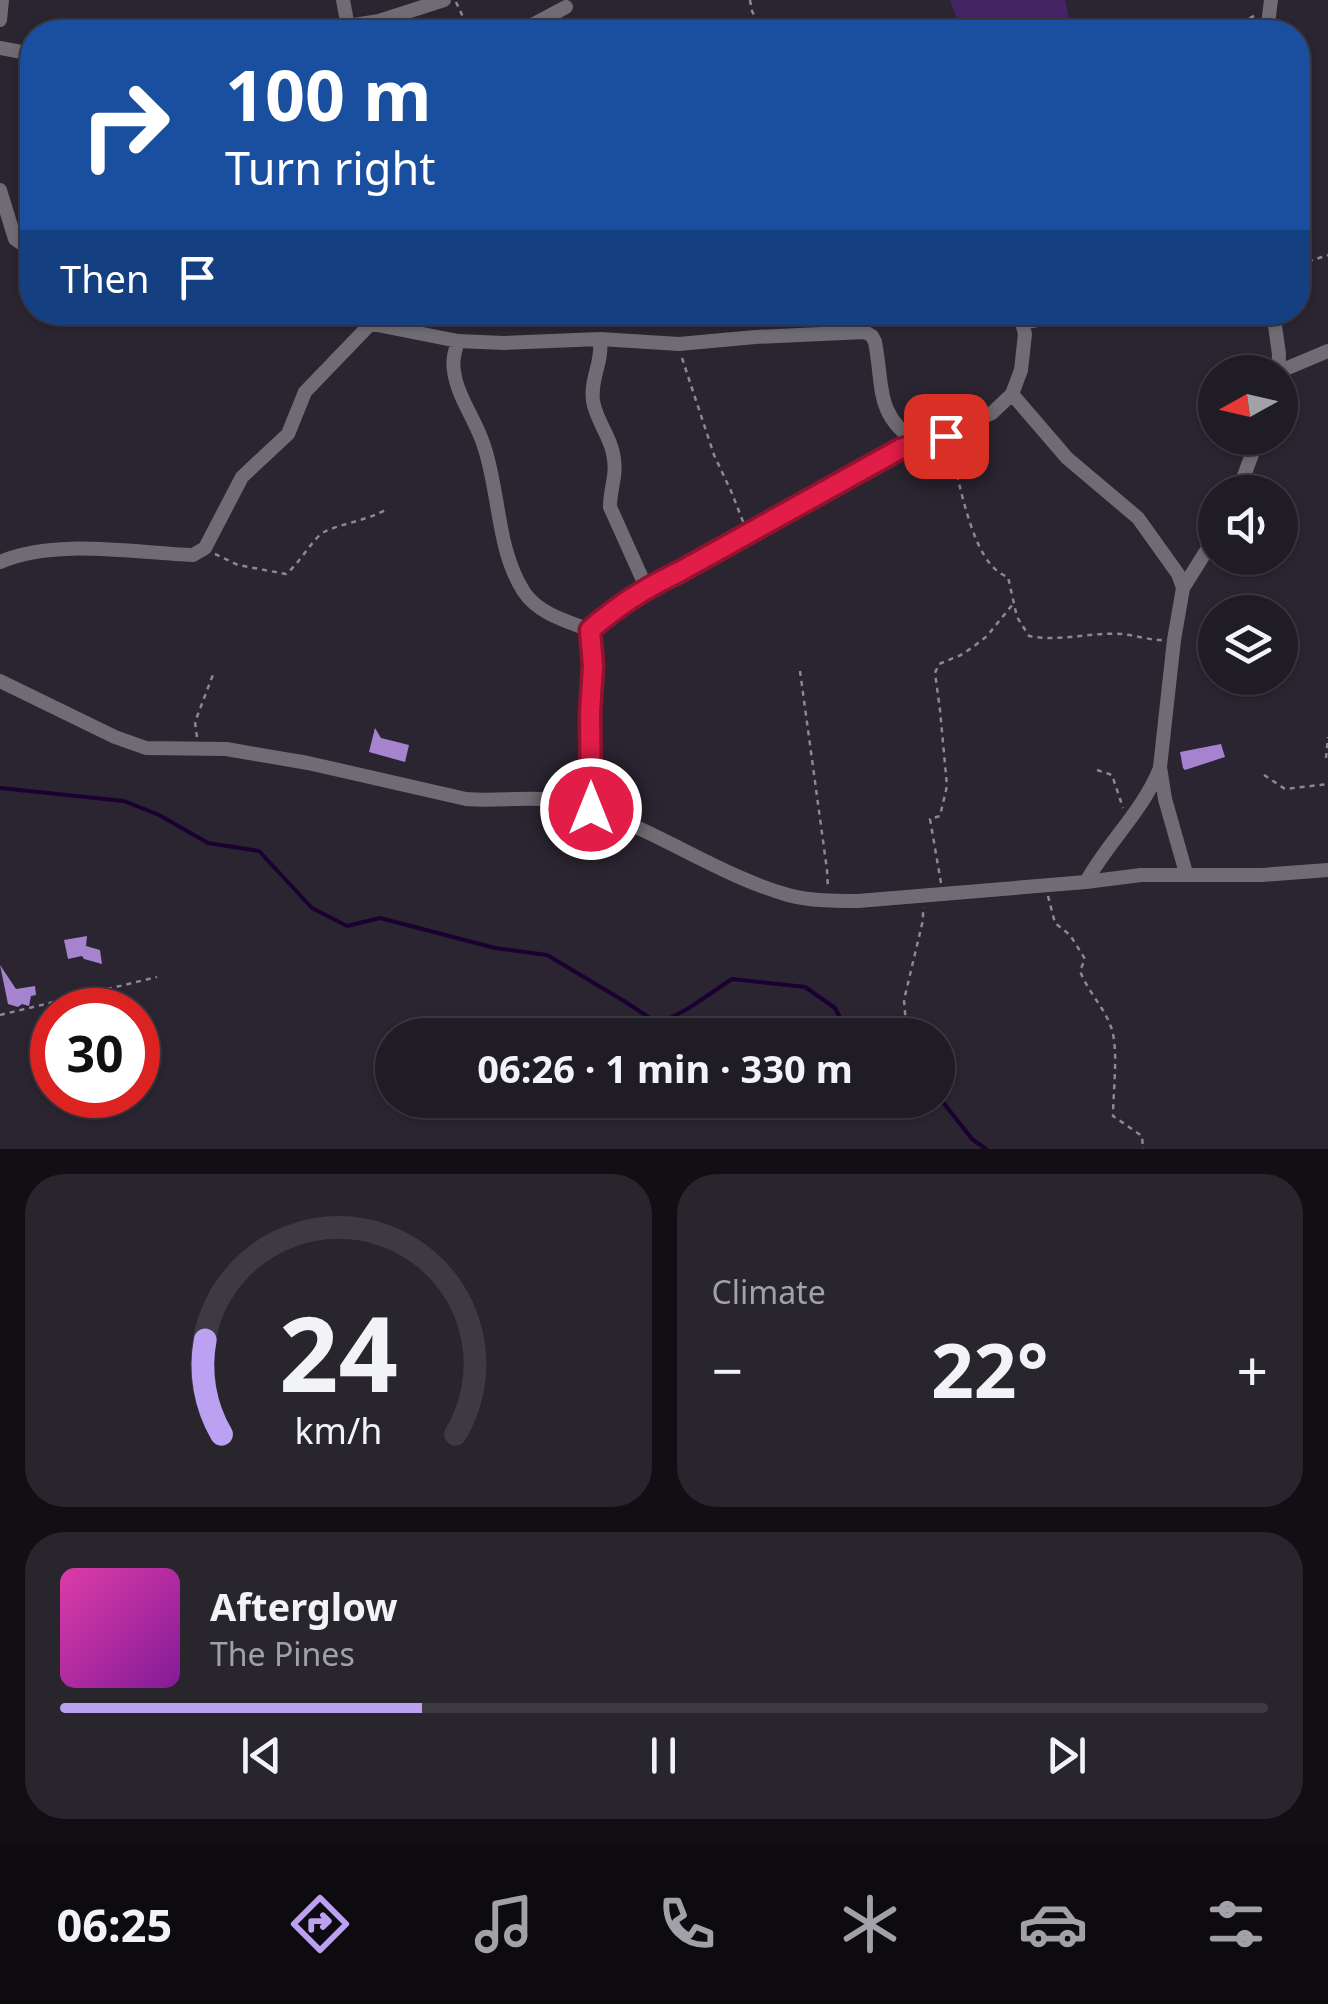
<!DOCTYPE html>
<html lang="en">
<head>
<meta charset="utf-8">
<style>
  body { margin:0; font-family:"Noto Sans",sans-serif; background:#28252d; color:#f1f3f6; height:100vh; display:flex; flex-direction:column; font-size:38px; white-space:nowrap }
  * { box-sizing:border-box; margin:0 }
  p { font-size:32px; color:#a2a1a7 }
  .icon { flex:none; width:55px; height:55px; fill:none; stroke:currentColor; stroke-width:2; stroke-linecap:round; stroke-linejoin:round }
  .map { position:relative; height:1149px; overflow:hidden }
  .panel { display:flex; flex-direction:column; gap:25px; padding:25px; background:#120f14; flex:1 }
  .panel>* { flex:none }
  .hud { position:absolute; left:20px; top:20px; width:1290px; height:305px; border-radius:40px; box-shadow:0 2px 8px #0004,0 0 0 2px #3d3a42; background:#1a4fa0; color:#fff; overflow:hidden }
  .needle { width:65px; rotate:262deg }
  .controls { position:absolute; left:1198px; top:355px; display:grid; gap:20px }
  .controls a { display:grid; place-items:center; width:100px; height:100px; border-radius:50%; background:#201c25; box-shadow:0 2px 8px #0004,0 0 0 2px #3d3a42; font-size:50px }
  .speed { position:absolute; left:30px; top:988px; display:flex; gap:20px; font-size:50px; font-weight:700; text-align:center }
  .speed>* { display:grid; place-content:center; width:130px; height:130px; border-radius:50%; background:#201c25; box-shadow:0 2px 8px #0004,0 0 0 2px #3d3a42; line-height:1 }
  .speed .limit { border:15px solid #d22; background:#fff; color:#111 }
  .pin { position:absolute; display:grid; place-items:center; width:85px; height:85px; color:#fff; margin:-42px; border-radius:20px; box-shadow:0 5px 15px #0006 }
  .me { position:absolute; width:110px; margin:-55px; rotate:0deg; stroke-linejoin:round; filter:drop-shadow(0 0 8px #0008) }
  .turn { display:flex; align-items:center; gap:35px; height:210px; padding:0 40px; font-size:45px }
  .turn .icon { width:130px; height:130px; stroke-width:2.5 }
  .turn b { display:block; font-size:70px; line-height:85px }
  .then { display:flex; align-items:center; height:95px; padding:0 40px; background:#0003; gap:20px; font-size:38px }
  .big { font-size:75px; font-weight:700; line-height:1.1 }
  .panel .card { flex:1; display:flex; flex-direction:column; justify-content:center; gap:15px; min-width:0; padding:0 35px; border-radius:40px; background:#28252d }
  .panel .dial { align-items:center; gap:0 }
  .dial svg { height:260px; overflow:visible; fill:none; stroke:#3d3a42; stroke-width:7; stroke-linecap:round; text-anchor:middle }
  .dial text { fill:#f1f3f6; stroke:none }
  .song { display:flex; align-items:center; gap:30px }
  .cover { width:120px; height:120px; border-radius:15px; background:linear-gradient(135deg,hsl(320 70% 55%),hsl(290 70% 35%)) }
  .played { height:10px; border-radius:5px; background:linear-gradient(90deg,#bca0f2 30%,#3d3a42 30%) }
  .keys { display:flex; justify-content:space-around; direction:ltr }
  .heat { display:flex; justify-content:space-between; align-items:center; font-size:55px; direction:ltr }
  .panel .tiles { flex:1; display:grid; gap:25px; grid-template-columns:1fr 1fr }
  .card:last-child { grid-column:span 2 }
  .trip { position:absolute; left:375px; top:1018px; width:580px; height:100px; border-radius:50px; background:#201c25; box-shadow:0 2px 8px #0004,0 0 0 2px #3d3a42; font-weight:700; line-height:100px; text-align:center }
  .tab-bar { display:flex; height:160px; justify-content:space-around; align-items:center; background:#0d0b0f; color:#a2a1a7 }
  .tab-bar .icon { width:70px; height:70px }
  .tab-bar .current { color:#bca0f2 }
  .tab-bar b { font-size:45px; color:#f1f3f6 }
  .map>svg:first-child { display:block }
  .green { fill:#452465 }
  .lines { fill:none; stroke-linecap:round; stroke-linejoin:round }
  .stream { stroke:#1b0031; stroke-width:4 }
  .building { fill:#a583cf }
  .path { stroke:#8c8892; stroke-width:2.5; stroke-dasharray:5 5; stroke-linecap:butt }
  .minor { stroke:#6f6d73; stroke-width:14 }
  .route-casing { stroke:#92132f; stroke-width:25 }
  .route { stroke:#e11d48; stroke-width:18 }
</style>
</head>
<body>
<div class="map">
<svg width="1328" height="1149" viewBox="0 0 1328 1149">
  <rect width="100%" height="100%" fill="#2a2531"/>
  <path class="green" d="M950 0H1065L1072 32H961Z"/>
  <g class="lines">
    <path class="stream" d="M0 788 124 801 159 815 208 843 259 851 312 908 347 926 380 918 495 948 547 955 624 1001 659 1024 689 1008 732 979 805 987 835 1008 849 1035
      M938 1096 972 1139 986 1149"/>
  </g>
  <path class="building" d="M375 728 381 738 409 745 405 762 369 752Z
    M1221 744 1225 757 1185 770 1183 768 1180 752Z
    M87 936 86 946 100 950 102 964 84 959 82 956 68 959 64 940Z
    M0 965 16 989 35 986 36 995 31 996 29 1006 22 1004 18 1007 8 1004Z"/>
  <g class="lines">
    <path class="path" d="M750 0 752 11 762 32
      M456 2 470 32
      M1202 32 1233 26 1256 15
      M1298 263 1310 261 1328 255
      M682 358 714 455 731 491 744 524
      M949 446C961 481 971 565 1008 577L1017 617 1029 636C1060 642 1090 632 1121 634 1135 635 1148 640 1163 640
      M215 554 238 565 286 574C300 563 314 537 324 532 343 523 365 521 385 510
      M800 671 827 870 828 889
      M197 737 195 722 214 672
      M1326 758 1328 737
      M1097 770 1112 775 1123 808
      M1264 775 1285 789 1328 784
      M941 883 930 819 940 816 947 786 940 710 935 673 939 664 961 655 973 647 987 636 1013 604
      M1048 896 1055 923 1070 935 1085 959 1080 971C1088 992 1104 1007 1111 1027 1119 1049 1113 1091 1113 1116L1142 1136 1143 1149
      M0 1015 157 977
      M907 1035 904 1000 923 920V907"/>
    <path class="minor" d="M343 0 349 32
      M0 20 2 0
      M348 26 379 21 444 0
      M519 32 566 7
      M1267 32 1271 0
      M0 48 32 54
      M0 190 15 239 24 245 32 244
      M128 312 138 317
      M1273 312 1279 354 1278 372
      M1023 323 1048 318 1054 312
      M372 324 458 341C455 351 452 361 454 371 457 396 475 419 483 443 500 490 496 549 524 592 539 614 566 621 590 630
      M600 339C603 363 590 378 593 401 596 420 609 434 613 453 618 476 610 486 610 507L646 587
      M458 341 504 343 600 339 679 344 755 337 865 332 872 336 875 342C884 388 874 413 917 443
      M1278 372 1328 351
      M1012 394 1067 458 1138 518 1178 574 1183 588
      M1238 492 1258 438
      M0 562C55 538 135 553 193 555L205 548 242 477 288 434 305 392 382 312
      M0 681 115 737 146 748 226 749 308 763 466 799C502 802 540 794 574 804 649 824 714 874 788 895 811 901 835 901 858 901L1086 882 1141 875H1262L1328 870
      M591 809 590 712 593 667 590 630C618 606 645 588 679 573L900 449 946 435 992 413 1012 394 1021 370 1025 334 1019 312
      M1186 873 1165 799 1160 767 1174 640 1183 588 1215 537
      M1086 882C1108 842 1143 811 1160 768"/>
  </g>
  <g class="lines">
    <g class="route-casing">
      <path id="route" d="M591 809 590 712 593 666 590 630C617 606 645 588 679 572L900 449 946 436"/>
    </g>
    <use href="#route" class="route"/>
  </g>
</svg>
<div class="controls">
<a><svg class="needle" viewBox="-14 -14 28 28"><path d="M0-13l5 13h-10z" fill="#e53935"/><path d="M0 13l5-13h-10z" fill="#a2a1a7"/></svg></a>
<a><svg class="icon" aria-label="sound" viewBox="0 0 24 24"><path d="M4 9h4l5-4v14l-5-4H4zM17 9q2 3 0 6"/></svg></a>
<a><svg class="icon" aria-label="layers" viewBox="0 0 24 24"><path d="M12 4l9 5-9 5-9-5zM3 14l9 5 9-5"/></svg></a>
</div>
<div class="speed"><div class="limit">30</div></div>
<div class="pin" style="left:946px;top:436px;background:#d93025"><svg class="icon" aria-label="arrive" viewBox="0 0 24 24"><path d="M6 21V4h12l-3 4 3 4H6"/></svg></div>
<svg class="me" style="left:591px;top:809px" viewBox="-20 -20 40 40"><circle r="17" fill="#e11d48" stroke="#fff" stroke-width="3"/><path d="M0-11L8 9 0 5-8 9z" fill="#fff"/></svg>
<div class="trip">06:26 · 1 min · 330 m</div>
<div class="hud">
<div class="turn"><svg class="icon" aria-label="right" viewBox="0 0 24 24"><path d="M7 20v-9h11M14 6l5 5-5 5"/></svg><div><b>100 m</b>Turn right</div></div>
<div class="then">Then<svg class="icon" aria-label="arrive" viewBox="0 0 24 24"><path d="M6 21V4h12l-3 4 3 4H6"/></svg></div>
</div>
</div>
<section class="panel">
<div class="tiles">
<div class="card dial"><svg viewBox="0 0 100 80">
<path d="M14 69A42 42 0 1 1 86 69"/>
<path d="M14 69A42 42 0 0 1 9 40" stroke="#bca0f2"/>
<text x="50" y="56" font-size="32" font-weight="700">24</text>
<text x="50" y="72" font-size="11">km/h</text>
</svg></div>
<div class="card"><p>Climate</p>
<div class="heat"><a>−</a><b class="big">22°</b><a>+</a></div>
</div>
<div class="card">
<div class="song"><i class="cover"></i><div><b>Afterglow</b><p>The Pines</p></div></div>
<div class="played"></div>
<div class="keys"><svg class="icon" aria-label="previous" viewBox="0 0 24 24"><path d="M18 5L8 12l10 7zM5 5v14"/></svg><svg class="icon" aria-label="pause" viewBox="0 0 24 24"><path d="M8 5v14M16 5v14"/></svg><svg class="icon" aria-label="next" viewBox="0 0 24 24"><path d="M6 5l10 7-10 7zM19 5v14"/></svg></div>
</div>
</div>
</section>
<nav class="tab-bar">
<b>06:25</b>
<svg class="icon current" aria-label="directions" viewBox="0 0 24 24"><path d="M12 3l9 9-9 9-9-9zM9 14v-3h6M13 9l2 2-2 2"/></svg>
<svg class="icon" aria-label="music" viewBox="0 0 24 24"><path d="M9 18V5l10-2v13"/><circle cx="6" cy="18" r="3"/><circle cx="16" cy="16" r="3"/></svg>
<svg class="icon" aria-label="phone" viewBox="0 0 24 24"><path d="M5 4h4l2 5-3 2q2 4 5 5l2-3 5 2v4C11 20 4 13 5 4z"/></svg>
<svg class="icon" aria-label="climate" viewBox="0 0 24 24"><path d="M12 3v18M4 7l16 10M4 17L20 7"/></svg>
<svg class="icon" aria-label="car" viewBox="0 0 24 24"><path d="M5 17H2v-5l4-1 3-4h7l3 4 3 1v5h-3M9 17h6M6 11h13"/><circle cx="7" cy="17" r="2"/><circle cx="17" cy="17" r="2"/></svg>
<svg class="icon" aria-label="filters" viewBox="0 0 24 24"><path d="M4 7h16M4 17h16"/><circle cx="9" cy="7" r="2"/><circle cx="15" cy="17" r="2"/></svg>
</nav>
</body>
</html>
